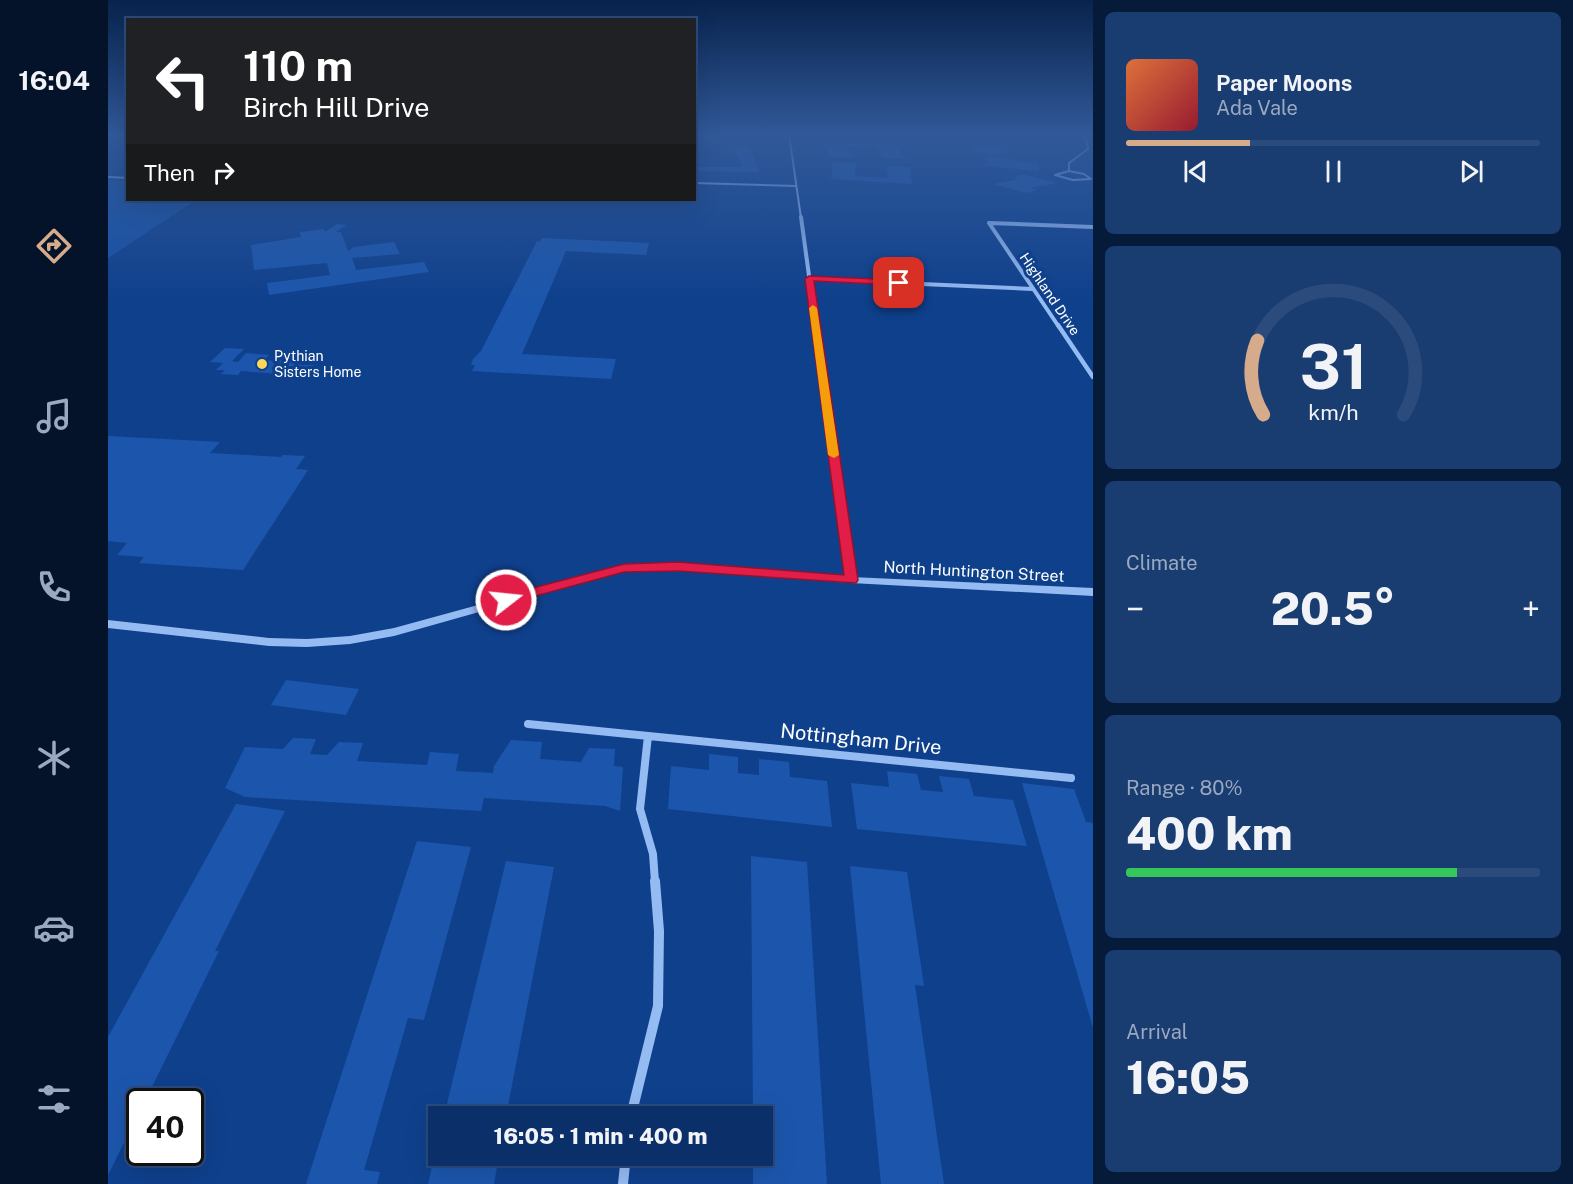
<!DOCTYPE html>
<html lang="en">
<head>
<meta charset="utf-8">
<style>
  body { margin:0; font-family:"Public Sans",sans-serif; background:#193c71; color:#f1f3f6; height:100vh; display:flex; flex-direction:column; font-size:22px; white-space:nowrap }
  * { box-sizing:border-box; margin:0 }
  p { font-size:20px; color:#9aa9c0 }
  .icon { flex:none; width:33px; height:33px; fill:none; stroke:currentColor; stroke-width:2; stroke-linecap:round; stroke-linejoin:round }
  .map { position:relative; flex:1; overflow:hidden }
  .panel { display:flex; flex-direction:column; gap:12px; padding:12px; background:#061a3a; width:480px }
  .panel>* { flex:none }
  .top-card { position:absolute; left:18px; top:18px; width:570px; height:183px; border-radius:0px; box-shadow:0 6px 24px #0002,0 0 0 2px #2b4b7d; background:#202124; color:#fff; overflow:hidden }
  .speed { position:absolute; left:18px; top:1088px; display:flex; gap:12px; font-size:30px; font-weight:700; text-align:center }
  .speed>* { display:grid; place-content:center; width:78px; height:78px; border-radius:50%; background:#0b3069; box-shadow:0 6px 24px #0002,0 0 0 2px #2b4b7d; line-height:1 }
  .speed .limit { border:3px solid #111; border-radius:9px; background:#fff; color:#111 }
  .pin { position:absolute; display:grid; place-items:center; width:51px; height:51px; color:#fff; margin:-26px; border-radius:12px; box-shadow:0 3px 9px #0006 }
  .me { position:absolute; width:66px; margin:-33px; rotate:74deg; stroke-linejoin:round; filter:drop-shadow(0 0 4px #0008) }
  .turn { display:flex; align-items:center; gap:21px; height:126px; padding:0 18px; font-size:27px }
  .turn .icon { width:78px; height:78px; stroke-width:2.5 }
  .turn b { display:block; font-size:42px; line-height:51px }
  .then { display:flex; align-items:center; height:57px; padding:0 18px; background:#0003; gap:12px; font-size:22px }
  .big { font-size:45px; font-weight:800; line-height:1.1 }
  .panel .card { flex:1; display:flex; flex-direction:column; justify-content:center; gap:9px; min-width:0; padding:0 21px; border-radius:9px; background:#193c71 }
  .panel .dial { align-items:center; gap:0 }
  .dial svg { height:156px; overflow:visible; fill:none; stroke:#2b4b7d; stroke-width:7; stroke-linecap:round; text-anchor:middle }
  .dial text { fill:#f1f3f6; stroke:none }
  .song { display:flex; align-items:center; gap:18px }
  .cover { width:72px; height:72px; border-radius:9px; background:linear-gradient(135deg,hsl(20 70% 55%),hsl(350 70% 35%)) }
  .played { height:6px; border-radius:3px; background:linear-gradient(90deg,#d6ab8b 30%,#2b4b7d 30%) }
  .keys { display:flex; justify-content:space-around; direction:ltr }
  .heat { display:flex; justify-content:space-between; align-items:center; font-size:33px; direction:ltr }
  .charge { height:9px; border-radius:4px; background:linear-gradient(90deg,#34c759 80%,#2b4b7d 0) }
  .trip { position:absolute; left:320px; top:1106px; width:345px; height:60px; border-radius:0px; background:#0b3069; box-shadow:0 6px 24px #0002,0 0 0 2px #2b4b7d; font-weight:800; line-height:60px; text-align:center }
  main { display:flex; flex:1; min-height:0 }
  .tab-bar { display:flex; flex-direction:column; width:108px; justify-content:space-around; align-items:center; background:#04132a; color:#9aa9c0 }
  .tab-bar .icon { width:42px; height:42px }
  .tab-bar .on { color:#d6ab8b }
  .tab-bar b { font-size:27px; color:#f1f3f6 }
  .map>svg:first-child { display:block }
  .green { fill:#1651a7 }
  .building { fill:#1c56ac }
  .lines { fill:none; stroke-linecap:round; stroke-linejoin:round }
  .minor-far5 { stroke:#95bbf3; stroke-width:2 }
  .minor-far4 { stroke:#95bbf3; stroke-width:4 }
  .minor-far3 { stroke:#95bbf3; stroke-width:4.5 }
  .minor-far2 { stroke:#95bbf3; stroke-width:6 }
  .minor-far1 { stroke:#95bbf3; stroke-width:8 }
  .minor { stroke:#95bbf3; stroke-width:10 }
  .tertiary { fill:#95bbf3; fill-rule:evenodd }
  .route { fill:#e11d48; stroke:#92132f; stroke-width:1.5 }
  .slow { fill:#f59e0b }
  .poi-dot { fill:#ffd657; stroke:#0f408c; stroke-width:2 }
  .labels { text-anchor:middle; stroke-width:6; stroke-linejoin:round; paint-order:stroke }
  .far-street-label { font-size:14px; fill:#fff; stroke:#0f408c }
  .far-poi-label { font-size:14px; fill:#fff; stroke:#0f408c; text-anchor:start }
  .street-label { font-size:16px; fill:#fff; stroke:#0f408c }
  .near-street-label { font-size:20px; fill:#fff; stroke:#0f408c }
</style>
</head>
<body>
<main>
<nav class="tab-bar">
<b>16:04</b>
<svg class="icon on" aria-label="directions" viewBox="0 0 24 24"><path d="M12 3l9 9-9 9-9-9zM9 14v-3h6M13 9l2 2-2 2"/></svg>
<svg class="icon" aria-label="music" viewBox="0 0 24 24"><path d="M9 18V5l10-2v13"/><circle cx="6" cy="18" r="3"/><circle cx="16" cy="16" r="3"/></svg>
<svg class="icon" aria-label="phone" viewBox="0 0 24 24"><path d="M5 4h4l2 5-3 2q2 4 5 5l2-3 5 2v4C11 20 4 13 5 4z"/></svg>
<svg class="icon" aria-label="climate" viewBox="0 0 24 24"><path d="M12 3v18M4 7l16 10M4 17L20 7"/></svg>
<svg class="icon" aria-label="car" viewBox="0 0 24 24"><path d="M5 17H2v-5l4-1 3-4h7l3 4 3 1v5h-3M9 17h6M6 11h13"/><circle cx="7" cy="17" r="2"/><circle cx="17" cy="17" r="2"/></svg>
<svg class="icon" aria-label="filters" viewBox="0 0 24 24"><path d="M4 7h16M4 17h16"/><circle cx="9" cy="7" r="2"/><circle cx="15" cy="17" r="2"/></svg>
</nav>
<div class="map">
<svg width="985" height="1184" viewBox="0 0 985 1184">
  <rect width="100%" height="100%" fill="#0f408c"/>
  <path class="green" d="M0 180 19 181 20 200H88L0 258Z"/>
  <path class="building" d="M714 142 785 143 797 158H775L767 146H738L746 158 723 157Z
    M875 145 893 149 891 150 897 152 887 155 860 151Z
    M626 147H641L652 172 586 171V167H634Z
    M878 157 930 163 931 171 876 166V163H881L882 161 877 160Z
    M725 162 748 163 747 176 780 178 779 166 802 167 804 184 723 179Z
    M916 174 933 179 949 183 922 188 929 190 918 193 885 184 912 179 905 178Z
    M229 224 239 225 228 232H233L240 251 246 247 286 242 292 254 244 258 248 270 316 262 321 272 161 295 159 283 222 275 219 263 146 270 143 245 193 237 192 232 216 229 217 232Z
    M434 238 541 243 538 255 458 251 414 354 508 359 503 379 364 371 367 365H363L365 359 373 351 429 241 432 242Z
    M117 348 136 349 124 361 130 362 138 353 161 355 156 360 169 361 174 355 199 357 192 365H206L198 376 188 375 185 378 168 377 171 374 133 371 130 375 113 374 117 370H108L115 363 102 362Z
    M0 436 112 442 102 453 173 457 175 455 197 456 188 469 200 470 135 570 31 563 36 557 9 555 19 543 0 541Z
    M178 680 251 689 238 715 163 705Z
    M185 738 208 739 202 754 219 755 231 742 255 743 249 761 319 765 322 752 351 754 348 771 385 773 386 766 403 740 434 742 432 759 473 762 481 748 507 749 506 766 515 767 512 811 497 806 376 798 373 811 137 797 117 788 137 747 175 749Z
    M601 754 630 757V773L651 775V759L681 762 682 777 719 781 724 827 560 809 563 766 601 770Z
    M779 771 809 774 813 790 835 792 831 776 861 779 866 796 905 800 919 846 749 829 743 783 781 787Z
    M914 783 966 789 978 822 985 823V1028Z
    M128 804 177 811 107 951H111L37 1101H32V1111L0 1175V1037Z
    M309 841 363 847 316 1020 300 1018 256 1170 272 1172 269 1184H198Z
    M643 856 699 862 719 1184H645V1155H654V1116H645Z
    M398 861 446 867 398 1116H336Z
    M742 866 799 872 816 986 807 985 836 1184H773Z
    M329 1145 330 1155H391L386 1184H320Z"/>
  <g class="lines">
    <path class="minor-far5" d="M681 134 693 218
      M961 171 976 174 983 179 965 180 947 175Z
      M961 171V163L980 149 979 141 973 134
      M0 177 20 178
      M586 183 688 186"/>
    <path class="minor-far4" d="M693 217 708 327
      M881 223 951 327
      M881 223 985 227
      M701 279 925 289"/>
    <path class="minor-far3" d="M708 325 727 467
      M950 325 985 377"/>
    <path class="minor-far2" d="M727 465 743 580"/>
    <path class="minor-far1" d="M420 724 963 778
      M540 736 532 809 545 854 547 882"/>
    <path class="minor" d="M523 1116 550 1006 551 931 547 881
      M515 1184 518 1155"/>
    <path class="tertiary" d="M570 564 743 577 985 588V596L743 583 570 570 516 571 286 636 242 644 199 647 161 646 0 628V620L161 638 199 639 242 636 286 628 516 565Z"/>
  </g>
  <linearGradient id="sky" x2="0" y2="1"><stop stop-color="#08234d"/><stop offset="0.45" stop-color="#315999"/><stop offset="1" stop-color="#315999" stop-opacity="0"/></linearGradient>
  <rect width="985" height="300" fill="url(#sky)"/>
  <path class="route" d="M701 276 791 280 795 283 791 285 706 281 750 580 748 583 570 571 516 572 398 604 394 603 392 600 394 596 516 564 570 562 736 575 697 279Z"/>
  <path class="slow" d="M705 305 709 308 731 455 726 458 720 455 701 308Z"/>
  <circle class="poi-dot" cx="154" cy="364" r="6"/>
  <g class="labels">
    <g class="far-street-label">
      <text transform="translate(942 294) rotate(56)" y="5">Highland Drive</text>
    </g>
    <g class="far-poi-label">
      <text x="166" y="361">Pythian<tspan x="166" dy="16">Sisters Home</tspan></text>
    </g>
    <g class="street-label">
      <text transform="translate(866 571) rotate(3)" y="6">North Huntington Street</text>
    </g>
    <g class="near-street-label">
      <text transform="translate(753 739) rotate(6)" y="7">Nottingham Drive</text>
    </g>
  </g>
</svg>
<div class="speed"><div class="limit">40</div></div>
<div class="pin" style="left:791px;top:283px;background:#d93025"><svg class="icon" aria-label="arrive" viewBox="0 0 24 24"><path d="M6 21V4h12l-3 4 3 4H6"/></svg></div>
<svg class="me" style="left:398px;top:600px" viewBox="-20 -20 40 40"><circle r="17" fill="#e11d48" stroke="#fff" stroke-width="3"/><path d="M0-11L8 9 0 5-8 9z" fill="#fff"/></svg>
<div class="trip">16:05 · 1 min · 400 m</div>
<div class="top-card">
<div class="turn"><svg class="icon" aria-label="left" viewBox="0 0 24 24"><path d="M17 20v-9H6M10 6l-5 5 5 5"/></svg><div><b>110 m</b>Birch Hill Drive</div></div>
<div class="then">Then<svg class="icon" aria-label="right" viewBox="0 0 24 24"><path d="M7 20v-9h11M14 6l5 5-5 5"/></svg></div>
</div>
</div>
<section class="panel">
<div class="card">
<div class="song"><i class="cover"></i><div><b>Paper Moons</b><p>Ada Vale</p></div></div>
<div class="played"></div>
<div class="keys"><svg class="icon" aria-label="previous" viewBox="0 0 24 24"><path d="M18 5L8 12l10 7zM5 5v14"/></svg><svg class="icon" aria-label="pause" viewBox="0 0 24 24"><path d="M8 5v14M16 5v14"/></svg><svg class="icon" aria-label="next" viewBox="0 0 24 24"><path d="M6 5l10 7-10 7zM19 5v14"/></svg></div>
</div>
<div class="card dial"><svg viewBox="0 0 100 80">
<path d="M14 69A42 42 0 1 1 86 69"/>
<path d="M14 69A42 42 0 0 1 11 31" stroke="#d6ab8b"/>
<text x="50" y="56" font-size="32" font-weight="700">31</text>
<text x="50" y="72" font-size="11">km/h</text>
</svg></div>
<div class="card"><p>Climate</p>
<div class="heat"><a>−</a><b class="big">20.5°</b><a>+</a></div>
</div>
<div class="card"><p>Range · 80%</p><b class="big">400 km</b><div class="charge"></div></div>
<div class="card"><p>Arrival</p><b class="big">16:05</b></div>
</section>
</main>
</body>
</html>
